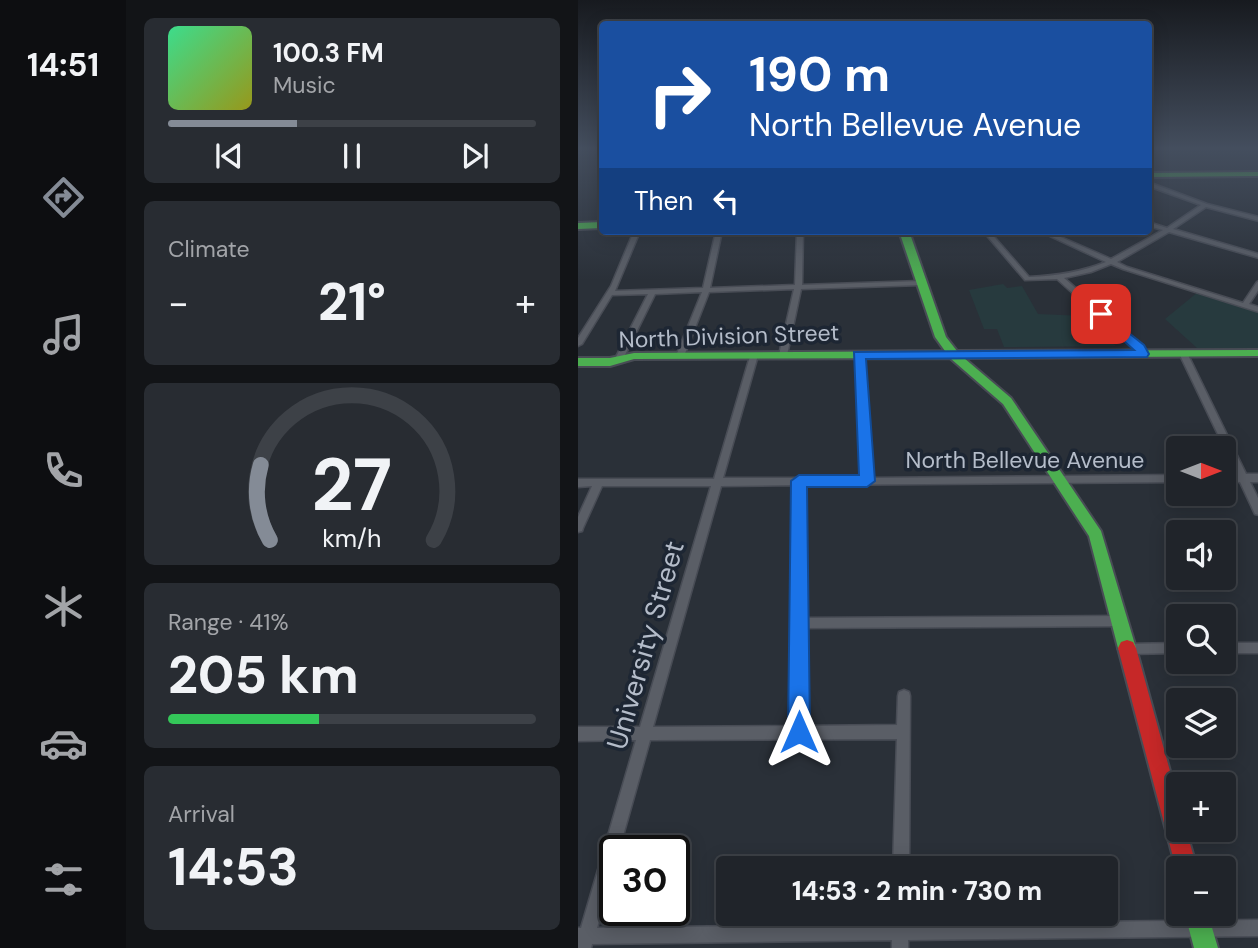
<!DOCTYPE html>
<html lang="en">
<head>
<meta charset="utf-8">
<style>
  body { margin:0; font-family:"DM Sans",sans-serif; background:#282c32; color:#f1f3f6; height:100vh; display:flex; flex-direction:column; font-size:26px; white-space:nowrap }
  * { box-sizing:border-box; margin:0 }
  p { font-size:23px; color:#a2a4a8 }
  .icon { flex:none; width:38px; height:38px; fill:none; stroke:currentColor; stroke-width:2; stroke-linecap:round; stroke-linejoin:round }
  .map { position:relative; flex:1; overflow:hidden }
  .details { display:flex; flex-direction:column; gap:18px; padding:18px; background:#121417; width:452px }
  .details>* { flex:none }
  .top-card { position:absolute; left:21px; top:21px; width:553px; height:214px; border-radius:7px; box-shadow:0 4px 18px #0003,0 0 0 2px #3d4147; background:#1a4fa0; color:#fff; overflow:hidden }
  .needle { width:46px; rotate:90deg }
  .buttons { position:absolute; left:588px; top:436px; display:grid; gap:14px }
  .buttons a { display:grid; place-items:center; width:70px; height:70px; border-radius:7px; background:#20242a; box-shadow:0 4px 18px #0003,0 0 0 2px #3d4147; font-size:35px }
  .speed { position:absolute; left:21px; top:835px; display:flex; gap:14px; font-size:35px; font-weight:700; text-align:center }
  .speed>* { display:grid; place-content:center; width:91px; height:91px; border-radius:50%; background:#20242a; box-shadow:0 4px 18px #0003,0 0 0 2px #3d4147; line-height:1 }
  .speed .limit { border:4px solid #111; border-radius:10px; background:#fff; color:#111 }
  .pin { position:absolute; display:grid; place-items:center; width:60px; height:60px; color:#fff; margin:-30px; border-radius:14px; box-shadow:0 4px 10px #0006 }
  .me { position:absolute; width:77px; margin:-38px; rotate:0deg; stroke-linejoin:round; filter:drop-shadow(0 0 5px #0008) }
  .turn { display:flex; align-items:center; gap:24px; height:147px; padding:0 35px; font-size:32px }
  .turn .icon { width:91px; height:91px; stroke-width:2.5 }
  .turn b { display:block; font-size:49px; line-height:60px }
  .then { display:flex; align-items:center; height:66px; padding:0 35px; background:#0003; gap:14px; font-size:26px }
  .big { font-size:52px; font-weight:800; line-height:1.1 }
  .details .tile { flex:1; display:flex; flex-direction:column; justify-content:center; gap:10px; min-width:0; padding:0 24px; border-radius:10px; background:#282c32 }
  .details .dial { align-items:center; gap:0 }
  .dial svg { height:182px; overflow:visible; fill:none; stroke:#3d4147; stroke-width:7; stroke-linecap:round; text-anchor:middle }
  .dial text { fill:#f1f3f6; stroke:none }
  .song { display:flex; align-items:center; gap:21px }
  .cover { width:84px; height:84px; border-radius:10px; background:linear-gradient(135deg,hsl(150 70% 55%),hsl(60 70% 35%)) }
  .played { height:7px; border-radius:4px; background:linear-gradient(90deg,#848b96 35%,#3d4147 35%) }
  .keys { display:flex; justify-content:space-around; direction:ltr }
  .heat { display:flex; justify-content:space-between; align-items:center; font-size:38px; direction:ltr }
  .charge { height:10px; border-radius:5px; background:linear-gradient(90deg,#34c759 41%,#3d4147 0) }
  .trip { position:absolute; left:138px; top:856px; width:402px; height:70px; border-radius:7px; background:#20242a; box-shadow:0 4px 18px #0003,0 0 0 2px #3d4147; font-weight:800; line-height:70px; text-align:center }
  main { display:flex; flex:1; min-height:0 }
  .dock { display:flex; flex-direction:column; width:126px; justify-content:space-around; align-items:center; background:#0d0e11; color:#a2a4a8 }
  .dock .icon { width:49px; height:49px }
  .dock .active { color:#848b96 }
  .dock b { font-size:32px; color:#f1f3f6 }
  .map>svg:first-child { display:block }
  .green { fill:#273a3e }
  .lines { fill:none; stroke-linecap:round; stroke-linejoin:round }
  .street-casing { stroke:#484c55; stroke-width:3 }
  .fast-casing { stroke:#484c55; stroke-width:4 }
  .jam-casing { stroke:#484c55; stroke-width:4 }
  .street { fill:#5a5e66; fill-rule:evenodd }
  .fast { fill:#4caf50; fill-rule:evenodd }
  .jam { fill:#c62828; fill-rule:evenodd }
  .route { fill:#1a73e8; stroke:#114b97; stroke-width:2 }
  .labels { text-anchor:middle; stroke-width:7; stroke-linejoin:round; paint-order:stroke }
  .street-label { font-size:23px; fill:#b4bcc9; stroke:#1d2633 }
  .near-street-label { font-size:28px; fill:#b4bcc9; stroke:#1d2633 }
</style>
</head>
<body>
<main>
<nav class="dock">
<b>14:51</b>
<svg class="icon active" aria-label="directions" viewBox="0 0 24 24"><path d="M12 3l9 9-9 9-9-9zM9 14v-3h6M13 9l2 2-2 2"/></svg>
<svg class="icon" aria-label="music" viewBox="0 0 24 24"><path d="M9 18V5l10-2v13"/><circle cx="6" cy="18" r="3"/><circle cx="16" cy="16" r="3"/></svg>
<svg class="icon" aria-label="phone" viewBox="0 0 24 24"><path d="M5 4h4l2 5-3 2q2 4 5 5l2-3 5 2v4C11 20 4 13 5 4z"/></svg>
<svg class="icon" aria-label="climate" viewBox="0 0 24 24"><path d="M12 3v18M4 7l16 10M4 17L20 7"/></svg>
<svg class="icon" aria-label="car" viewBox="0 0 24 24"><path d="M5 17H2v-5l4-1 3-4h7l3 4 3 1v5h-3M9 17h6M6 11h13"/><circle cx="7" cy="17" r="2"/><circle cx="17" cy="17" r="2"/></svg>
<svg class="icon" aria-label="filters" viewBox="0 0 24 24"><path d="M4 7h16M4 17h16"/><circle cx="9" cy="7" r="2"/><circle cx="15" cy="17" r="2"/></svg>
</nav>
<section class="details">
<div class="tile">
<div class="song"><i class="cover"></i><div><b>100.3 FM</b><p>Music</p></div></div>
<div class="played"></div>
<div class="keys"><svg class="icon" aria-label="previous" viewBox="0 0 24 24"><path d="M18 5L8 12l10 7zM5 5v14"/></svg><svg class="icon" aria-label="pause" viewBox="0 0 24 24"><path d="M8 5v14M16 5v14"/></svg><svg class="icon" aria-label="next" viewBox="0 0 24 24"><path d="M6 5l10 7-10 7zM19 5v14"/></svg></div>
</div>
<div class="tile"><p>Climate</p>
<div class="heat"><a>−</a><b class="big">21°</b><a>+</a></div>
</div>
<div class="tile dial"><svg viewBox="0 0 100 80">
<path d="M14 69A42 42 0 1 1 86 69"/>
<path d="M14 69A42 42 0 0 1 10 36" stroke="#848b96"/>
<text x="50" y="56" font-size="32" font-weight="700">27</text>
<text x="50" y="72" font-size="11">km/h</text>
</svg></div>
<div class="tile"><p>Range · 41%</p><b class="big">205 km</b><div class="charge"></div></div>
<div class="tile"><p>Arrival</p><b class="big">14:53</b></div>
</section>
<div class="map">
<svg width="681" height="948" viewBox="0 0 681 948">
  <rect width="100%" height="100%" fill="#2a3038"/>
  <path class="green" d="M425 284 429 288 444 286 460 314 506 316 538 346 426 347 419 329H406L391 290Z
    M620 292 680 310V349L619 348 587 319Z"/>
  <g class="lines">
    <g class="street-casing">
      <path id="street" d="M570 147H681V149H570Z
        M570 182 629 204 681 217V221L628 207 595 229 681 254V258L591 232 539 262 549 267 665 303 679 282 681 281V289L671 304 681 307V312L545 269 533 264 513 272 486 278 564 346 569 354 565 356H562L558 350 479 279 447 280 405 231H411L451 277C478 276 503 272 528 262L461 231H469L533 259 585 230 570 226V222L589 228 623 205 570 186Z
        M56 231H62L37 291 125 288 138 231H144L132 288 217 285 219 231H225L224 285 343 281 346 283 343 285 223 289 209 355 205 357 201 355 216 289 131 292 106 356 102 358 98 356 124 292 77 294 45 359 41 361 37 359 70 294 34 295 4 344 0 346V338L33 286Z
        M602 351H605L609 353 668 474H681V482H672L681 500V515L677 514 662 482 646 481V475L659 474 601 353Z
        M173 353H176L180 355 145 478H285L277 355 281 353 285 355 295 478 600 475V482L226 485 227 618 542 616 546 617 548 621 546 625 542 626 227 628 228 726 319 725 320 696 321 692 326 690 331 692 332 696 331 868H315L319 739 72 740 41 850H37V864L19 928 315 924V914H331V924L681 920V936L330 940V948H314V940L14 944 13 948H0V928H3L58 740 0 741V727H62L133 486H24L5 528 4 531 0 532V517L14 486 0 487V479H136ZM216 485 214 726 75 727 143 486Z
        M600 643V653L550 654 546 653 544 649 546 645 550 644Z
        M646 643H681V653H646Z"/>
    </g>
    <g class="fast-casing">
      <path id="fast" d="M681 172V176L570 177V173Z
        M24 222V228L0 229V223Z
        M321 231H331L368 337 379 351 681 350V356L386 358 433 398 523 531 558 648 555 654 549 656 543 654 540 648 511 536 425 404 372 358 56 359 32 366H0V358H32L56 353 367 351 357 337Z
        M607 914H630L640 948H616Z"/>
    </g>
    <g class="jam-casing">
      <path id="jam" d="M549 640 555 642 558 648 600 800V830H608L619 868H600V876L540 648 543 642Z"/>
    </g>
    <use href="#street" class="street"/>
    <use href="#fast" class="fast"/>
    <use href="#jam" class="jam"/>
  </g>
  <linearGradient id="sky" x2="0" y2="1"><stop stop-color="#171a1f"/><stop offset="0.53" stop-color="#444e5e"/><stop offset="1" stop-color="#444e5e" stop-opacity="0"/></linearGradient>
  <rect width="681" height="280" fill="url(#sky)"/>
  <path class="route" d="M523 311 566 345 571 354 569 357 288 359 297 481 289 487H229L232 732 229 740 221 743 214 740 210 732 213 481 221 475H281L276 352 556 350 519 317 517 314Z"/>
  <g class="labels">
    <g class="street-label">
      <text transform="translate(151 336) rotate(-2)" y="8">North Division Street</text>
      <text x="447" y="468">North Bellevue Avenue</text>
    </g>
    <g class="near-street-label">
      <text transform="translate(67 645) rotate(-74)" y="10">University Street</text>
    </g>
  </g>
</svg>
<div class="buttons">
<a><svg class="needle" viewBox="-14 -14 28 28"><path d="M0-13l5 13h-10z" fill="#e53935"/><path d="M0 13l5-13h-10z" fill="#a2a4a8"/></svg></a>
<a><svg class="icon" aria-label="sound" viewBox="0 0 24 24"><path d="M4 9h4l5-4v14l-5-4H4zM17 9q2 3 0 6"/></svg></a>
<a><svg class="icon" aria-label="search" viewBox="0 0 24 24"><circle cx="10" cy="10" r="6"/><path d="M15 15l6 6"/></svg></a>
<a><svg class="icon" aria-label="layers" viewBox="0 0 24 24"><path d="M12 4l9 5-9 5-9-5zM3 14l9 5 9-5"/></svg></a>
<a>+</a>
<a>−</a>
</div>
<div class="speed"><div class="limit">30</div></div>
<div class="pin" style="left:523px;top:314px;background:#d93025"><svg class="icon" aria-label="arrive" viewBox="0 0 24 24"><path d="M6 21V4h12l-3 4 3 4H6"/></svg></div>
<svg class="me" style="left:221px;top:732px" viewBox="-20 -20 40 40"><path d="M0-17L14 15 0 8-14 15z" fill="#1a73e8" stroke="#fff" stroke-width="4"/></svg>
<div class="trip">14:53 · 2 min · 730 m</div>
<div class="top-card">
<div class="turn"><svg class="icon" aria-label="right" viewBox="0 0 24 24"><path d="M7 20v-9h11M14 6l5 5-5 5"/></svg><div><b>190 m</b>North Bellevue Avenue</div></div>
<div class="then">Then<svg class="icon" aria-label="left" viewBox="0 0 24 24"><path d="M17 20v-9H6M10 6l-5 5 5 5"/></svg></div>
</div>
</div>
</main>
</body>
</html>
